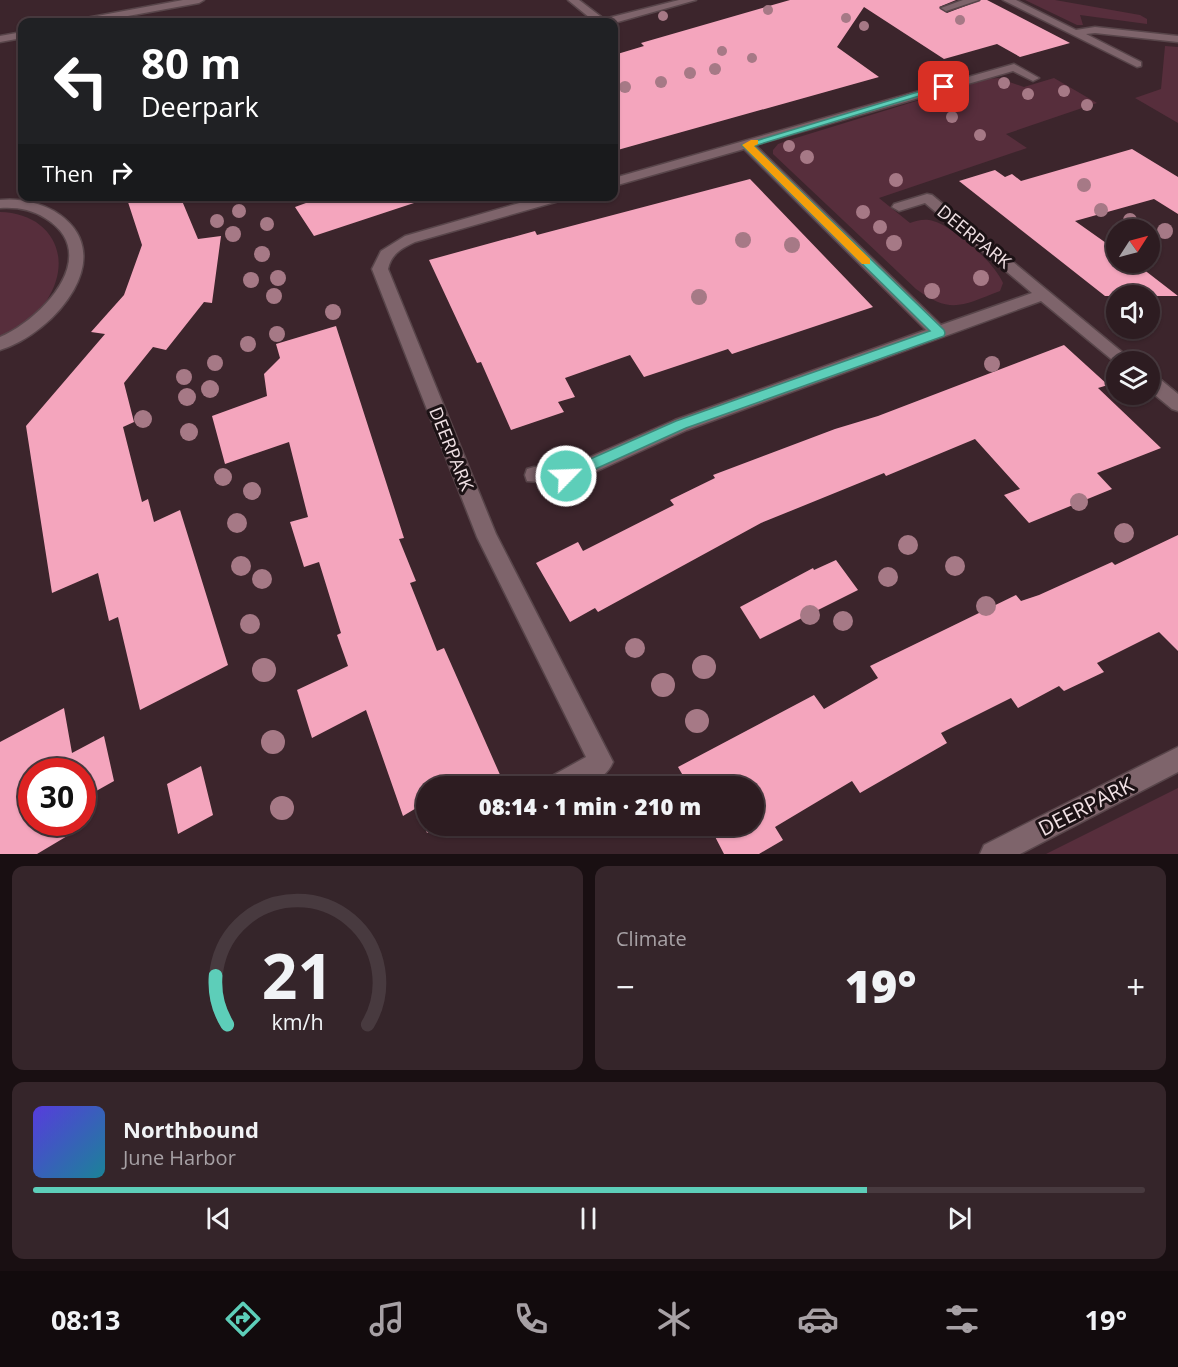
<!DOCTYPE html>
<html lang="en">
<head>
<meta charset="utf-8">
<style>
  body { margin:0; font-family:"Open Sans",sans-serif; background:#35252a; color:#f1f3f6; height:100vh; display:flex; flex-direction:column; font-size:22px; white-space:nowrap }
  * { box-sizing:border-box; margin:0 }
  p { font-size:20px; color:#a7a1a5 }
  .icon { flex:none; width:33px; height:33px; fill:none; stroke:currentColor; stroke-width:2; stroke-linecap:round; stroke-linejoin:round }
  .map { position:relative; height:854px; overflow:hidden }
  .drawer { display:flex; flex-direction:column; gap:12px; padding:12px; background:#190f12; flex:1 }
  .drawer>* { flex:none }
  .guide { position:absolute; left:18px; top:18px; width:600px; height:183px; border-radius:12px; box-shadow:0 2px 4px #0004,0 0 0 2px #483a3f; background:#202124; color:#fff; overflow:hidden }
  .needle { width:39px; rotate:54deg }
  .fabs { position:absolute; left:1106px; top:219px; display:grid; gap:12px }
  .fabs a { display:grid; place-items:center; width:54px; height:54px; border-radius:50%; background:#2d1c21; box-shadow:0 2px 4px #0004,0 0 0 2px #483a3f; font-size:30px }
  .speed { position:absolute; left:18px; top:758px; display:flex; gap:12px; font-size:30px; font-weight:700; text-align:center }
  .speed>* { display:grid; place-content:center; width:78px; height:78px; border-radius:50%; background:#2d1c21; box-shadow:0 2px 4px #0004,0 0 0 2px #483a3f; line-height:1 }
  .speed .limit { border:9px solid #d22; background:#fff; color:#111 }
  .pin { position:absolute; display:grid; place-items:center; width:51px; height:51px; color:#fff; margin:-26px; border-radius:12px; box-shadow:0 3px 9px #0006 }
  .me { position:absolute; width:66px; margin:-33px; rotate:66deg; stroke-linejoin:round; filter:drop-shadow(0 0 4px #0008) }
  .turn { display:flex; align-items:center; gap:21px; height:126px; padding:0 24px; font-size:27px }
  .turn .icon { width:78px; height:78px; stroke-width:2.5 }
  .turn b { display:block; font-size:42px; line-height:51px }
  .then { display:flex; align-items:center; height:57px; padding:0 24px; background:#0003; gap:12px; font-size:22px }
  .big { font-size:45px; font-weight:800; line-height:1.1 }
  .drawer .widget { flex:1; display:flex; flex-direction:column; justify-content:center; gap:9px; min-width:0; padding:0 21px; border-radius:12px; background:#35252a }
  .drawer .dial { align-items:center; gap:0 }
  .dial svg { height:156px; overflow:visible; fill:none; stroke:#483a3f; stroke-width:7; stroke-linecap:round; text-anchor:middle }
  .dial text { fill:#f1f3f6; stroke:none }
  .song { display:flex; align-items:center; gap:18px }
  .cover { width:72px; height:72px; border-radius:9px; background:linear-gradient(135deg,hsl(250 70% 55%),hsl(190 70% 35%)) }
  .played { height:6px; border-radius:3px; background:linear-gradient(90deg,#5dceb9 75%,#483a3f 75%) }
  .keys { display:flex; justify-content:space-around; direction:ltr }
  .heat { display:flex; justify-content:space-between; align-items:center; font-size:33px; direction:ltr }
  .drawer .tiles { flex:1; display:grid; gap:12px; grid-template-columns:1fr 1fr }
  .widget:last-child { grid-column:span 2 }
  .trip { position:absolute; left:416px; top:776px; width:348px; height:60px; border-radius:30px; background:#2d1c21; box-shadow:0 2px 4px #0004,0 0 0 2px #483a3f; font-weight:800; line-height:60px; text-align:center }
  .menu { display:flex; height:96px; justify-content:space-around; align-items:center; background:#120b0d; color:#a7a1a5 }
  .menu .icon { width:42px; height:42px }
  .menu .current { color:#5dceb9 }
  .menu b { font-size:27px; color:#f1f3f6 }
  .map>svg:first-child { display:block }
  .green { fill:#572e3c }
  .building { fill:#f4a5bd }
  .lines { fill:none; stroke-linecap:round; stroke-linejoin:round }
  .minor-casing { stroke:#58454a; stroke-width:3 }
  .minor { fill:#7e646b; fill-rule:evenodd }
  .tree { fill:#a67986 }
  .route { fill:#5dceb9; stroke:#3c8678; stroke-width:1.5 }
  .slow { fill:#f59e0b }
  .labels { text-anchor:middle; stroke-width:6; stroke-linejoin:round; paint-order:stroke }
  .street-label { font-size:18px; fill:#f0e0e4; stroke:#1c1215 }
  .near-street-label { font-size:21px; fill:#f0e0e4; stroke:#1c1215 }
</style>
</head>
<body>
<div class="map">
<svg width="1178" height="854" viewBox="0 0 1178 854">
  <rect width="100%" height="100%" fill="#3c252c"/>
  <path class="green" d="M1025 0H1055L1140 15 1147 19V24L1080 15 1083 25H1077Z
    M1165 46 1178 47V123L1135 98 1161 89Z
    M998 78 1024 87 1054 78 1097 103 1006 134 1027 148 879 198 910 223C916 221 922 219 929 220 951 223 995 263 1003 283L1000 291C963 305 951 315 916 289L773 154V150L778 144 786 141 988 79Z
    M0 212C50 213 75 256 47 300 36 318 19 327 0 336Z
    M1178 788V854H1046Z"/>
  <path class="building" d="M790 0H956L939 7 947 13 981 0H987L1070 43 1020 57 997 44 944 59 864 7 837 47 879 77 614 151V55L644 46 641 43Z
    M1132 149 1178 177V214L1154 199 1075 221 1116 250V262H1134L1178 296H1105L959 181 995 170 1005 177 1012 174 1021 181Z
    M750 179 873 307 732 354 728 349 644 377 630 355 565 378 575 397 558 402 564 412 511 430 481 362 477 363 429 260 535 231 537 235Z
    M126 196H180L198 239 221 236 212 303 204 302 166 350 153 347 124 383 134 422 123 427 142 502 148 499 154 522 180 510 228 665 140 710 118 617 109 621 98 573 52 593 26 426 105 334 91 332 124 295 142 245Z
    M325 196H413L414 203 314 236 295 207Z
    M336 326 404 538 399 539 416 581 410 583 437 651 444 648 505 786H426V825H441L427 833 418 807 403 816 366 710 312 738 297 690 348 666 337 635 341 633 319 562 304 567 290 522 308 517 289 442 225 464 212 416 267 396 264 374 280 358 276 344Z
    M1064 345 1108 385 1098 388 1161 448 1097 473 1112 489 1029 523 1004 495 1020 489 975 439 886 476 884 473 761 523 598 612 595 608 570 622 536 563 578 542 583 551 674 505 670 500 715 478 713 475 835 429 878 416Z
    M1178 535V651L1159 632 1097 663 1104 672 1064 691 1059 686 1018 708 1011 698 941 733 947 743 860 793 852 781 775 827 783 840 759 854H724L709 825H753V786H689L678 767 814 695 824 709 878 678 870 666 1016 595 1021 601 1039 595 1112 562 1115 565Z
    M836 560 858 590 760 639 740 607 813 568 814 570Z
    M64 708 72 753 104 736 114 781 82 799V771H32V822H77L79 829 37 854H0V742Z
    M201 766 213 815 178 834 167 784Z"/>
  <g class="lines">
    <g class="minor-casing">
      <path id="minor" d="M183 0H204L199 3 95 22H76L81 19Z
        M568 0H579L604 19 679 0H696L614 23 595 22Z
        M963 0H979L946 11 941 8Z
        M1003 0H1016L1076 30 1095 27 1178 36V42L1095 33 1086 34 1141 62V66L1137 67Z
        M22 32V38L0 42V36Z
        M1014 64 1039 78 1033 81 1013 71 755 145 941 325 1032 293 925 203 899 211 892 207 894 204 927 194 932 195 1134 362 1116 363 1041 301 687 430 573 482 566 484 527 481 525 475 527 469 534 467 565 468 675 420 926 330 744 149 614 186V178Z
        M544 196H567L566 199 415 242C402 248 391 254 388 269L496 534 613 762C602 788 570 786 547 786L550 777 586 757 477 537 372 269 381 251 405 236Z
        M0 200C18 198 37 202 54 211 124 253 54 334 0 350V337C42 319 104 254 45 218 31 209 16 207 0 208Z
        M1149 373 1155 375 1178 394V411L1172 409 1149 390Z
        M1178 747V772L1020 854H980L984 845Z"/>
    </g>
    <use href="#minor" class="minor"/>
  </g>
  <g class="tree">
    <circle cx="768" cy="10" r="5"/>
    <circle cx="663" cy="16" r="5"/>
    <circle cx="846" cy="18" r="5"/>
    <circle cx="960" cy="20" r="5"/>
    <circle cx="864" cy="26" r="5"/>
    <circle cx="722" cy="51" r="5"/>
    <circle cx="752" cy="58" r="5"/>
    <circle cx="715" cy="69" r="6"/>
    <circle cx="690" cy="73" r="6"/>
    <circle cx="661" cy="82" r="6"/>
    <circle cx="1004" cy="83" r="6"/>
    <circle cx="625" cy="87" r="6"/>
    <circle cx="1064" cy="91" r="6"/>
    <circle cx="1028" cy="94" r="6"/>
    <circle cx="1087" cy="105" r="6"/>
    <circle cx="952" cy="117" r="6"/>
    <circle cx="980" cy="135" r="6"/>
    <circle cx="789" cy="146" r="6"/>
    <circle cx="807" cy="157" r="7"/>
    <circle cx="896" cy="180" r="7"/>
    <circle cx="1084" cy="185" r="7"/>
    <circle cx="1101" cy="210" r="7"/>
    <circle cx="239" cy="211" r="7"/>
    <circle cx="863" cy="212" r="7"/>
    <circle cx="1130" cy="220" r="7"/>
    <circle cx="217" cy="221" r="7"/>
    <circle cx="267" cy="224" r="7"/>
    <circle cx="880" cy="227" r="7"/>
    <circle cx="1165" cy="231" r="8"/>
    <circle cx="233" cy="234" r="8"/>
    <circle cx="743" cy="240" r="8"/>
    <circle cx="894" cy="243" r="8"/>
    <circle cx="792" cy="245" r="8"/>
    <circle cx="262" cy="254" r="8"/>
    <circle cx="278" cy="278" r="8"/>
    <circle cx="981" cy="278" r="8"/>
    <circle cx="251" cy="280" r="8"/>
    <circle cx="932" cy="291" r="8"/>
    <circle cx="274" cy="296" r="8"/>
    <circle cx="699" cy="297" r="8"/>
    <circle cx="333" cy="312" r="8"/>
    <circle cx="277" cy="334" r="8"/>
    <circle cx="248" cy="344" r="8"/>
    <circle cx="215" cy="363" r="8"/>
    <circle cx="992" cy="364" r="8"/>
    <circle cx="184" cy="377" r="8"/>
    <circle cx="210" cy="389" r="9"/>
    <circle cx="187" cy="397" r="9"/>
    <circle cx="143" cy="419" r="9"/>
    <circle cx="189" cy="432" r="9"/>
    <circle cx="223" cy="477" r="9"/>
    <circle cx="252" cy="491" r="9"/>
    <circle cx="1079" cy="502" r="9"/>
    <circle cx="237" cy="523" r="10"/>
    <circle cx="1124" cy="533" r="10"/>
    <circle cx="908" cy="545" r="10"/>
    <circle cx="241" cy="566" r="10"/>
    <circle cx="955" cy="566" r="10"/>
    <circle cx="888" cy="577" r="10"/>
    <circle cx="262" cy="579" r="10"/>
    <circle cx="986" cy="606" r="10"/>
    <circle cx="810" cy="615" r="10"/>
    <circle cx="843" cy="621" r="10"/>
    <circle cx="250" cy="624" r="10"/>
    <circle cx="635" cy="648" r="10"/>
    <circle cx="704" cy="667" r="12"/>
    <circle cx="264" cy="670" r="12"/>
    <circle cx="663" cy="685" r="12"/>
    <circle cx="697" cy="721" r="12"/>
    <circle cx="273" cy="742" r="12"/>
    <circle cx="282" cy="808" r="12"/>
  </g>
  <path class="route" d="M941 85 949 87 754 146 944 330 945 333 944 336 686 428 571 480H561L559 476 561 472 676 421 930 331 742 145Z"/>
  <path class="slow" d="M751 140H758V144L754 146 870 259V264H862L742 145Z"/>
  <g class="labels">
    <g class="street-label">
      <text transform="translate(974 237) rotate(39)" y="6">DEERPARK</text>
      <text transform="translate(451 449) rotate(68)" y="6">DEERPARK</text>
    </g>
    <g class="near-street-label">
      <text transform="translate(1086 807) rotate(-27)" y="7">DEERPARK</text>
    </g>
  </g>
</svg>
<div class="fabs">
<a><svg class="needle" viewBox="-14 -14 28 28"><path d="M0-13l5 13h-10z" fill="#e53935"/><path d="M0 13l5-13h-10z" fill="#a7a1a5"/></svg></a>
<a><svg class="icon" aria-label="sound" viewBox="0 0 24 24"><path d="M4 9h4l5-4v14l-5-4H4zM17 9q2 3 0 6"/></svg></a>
<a><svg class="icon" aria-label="layers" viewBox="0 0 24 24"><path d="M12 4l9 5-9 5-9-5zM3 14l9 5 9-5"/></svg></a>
</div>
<div class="speed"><div class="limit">30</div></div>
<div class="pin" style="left:944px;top:87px;background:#d93025"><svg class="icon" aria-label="arrive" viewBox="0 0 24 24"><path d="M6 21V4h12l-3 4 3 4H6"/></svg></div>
<svg class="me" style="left:566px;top:476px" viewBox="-20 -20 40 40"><circle r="17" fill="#5dceb9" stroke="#fff" stroke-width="3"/><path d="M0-11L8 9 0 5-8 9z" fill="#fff"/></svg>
<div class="trip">08:14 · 1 min · 210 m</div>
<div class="guide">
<div class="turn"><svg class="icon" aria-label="left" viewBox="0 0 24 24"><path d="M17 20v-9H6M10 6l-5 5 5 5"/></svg><div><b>80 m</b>Deerpark</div></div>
<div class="then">Then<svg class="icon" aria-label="right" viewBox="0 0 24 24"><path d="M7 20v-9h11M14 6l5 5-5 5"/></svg></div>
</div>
</div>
<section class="drawer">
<div class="tiles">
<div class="widget dial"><svg viewBox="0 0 100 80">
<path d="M14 69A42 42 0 1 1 86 69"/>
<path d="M14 69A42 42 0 0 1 8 44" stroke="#5dceb9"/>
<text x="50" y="56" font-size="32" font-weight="700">21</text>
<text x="50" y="72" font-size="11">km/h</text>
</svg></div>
<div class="widget"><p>Climate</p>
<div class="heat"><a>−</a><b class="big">19°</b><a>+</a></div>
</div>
<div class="widget">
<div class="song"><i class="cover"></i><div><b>Northbound</b><p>June Harbor</p></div></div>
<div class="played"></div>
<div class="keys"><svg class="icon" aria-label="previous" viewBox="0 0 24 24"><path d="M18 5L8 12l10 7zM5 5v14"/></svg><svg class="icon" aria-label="pause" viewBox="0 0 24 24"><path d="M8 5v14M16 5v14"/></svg><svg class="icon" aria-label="next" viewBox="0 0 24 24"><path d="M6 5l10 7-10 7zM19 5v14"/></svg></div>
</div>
</div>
</section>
<nav class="menu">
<b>08:13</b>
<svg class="icon current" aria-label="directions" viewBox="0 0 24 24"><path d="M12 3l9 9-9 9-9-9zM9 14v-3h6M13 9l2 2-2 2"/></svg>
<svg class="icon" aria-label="music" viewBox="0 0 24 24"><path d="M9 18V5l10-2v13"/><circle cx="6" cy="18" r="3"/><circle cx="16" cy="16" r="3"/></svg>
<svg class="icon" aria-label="phone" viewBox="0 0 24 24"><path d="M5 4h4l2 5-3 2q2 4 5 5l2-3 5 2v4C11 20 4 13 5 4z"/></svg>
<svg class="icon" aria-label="climate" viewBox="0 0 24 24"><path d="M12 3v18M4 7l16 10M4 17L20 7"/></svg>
<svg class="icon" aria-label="car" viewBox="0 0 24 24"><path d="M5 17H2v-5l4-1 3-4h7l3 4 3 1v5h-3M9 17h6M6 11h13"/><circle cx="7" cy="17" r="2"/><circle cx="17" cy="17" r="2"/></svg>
<svg class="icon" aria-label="filters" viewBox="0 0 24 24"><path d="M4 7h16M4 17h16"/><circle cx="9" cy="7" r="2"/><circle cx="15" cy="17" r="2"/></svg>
<b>19°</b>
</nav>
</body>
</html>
